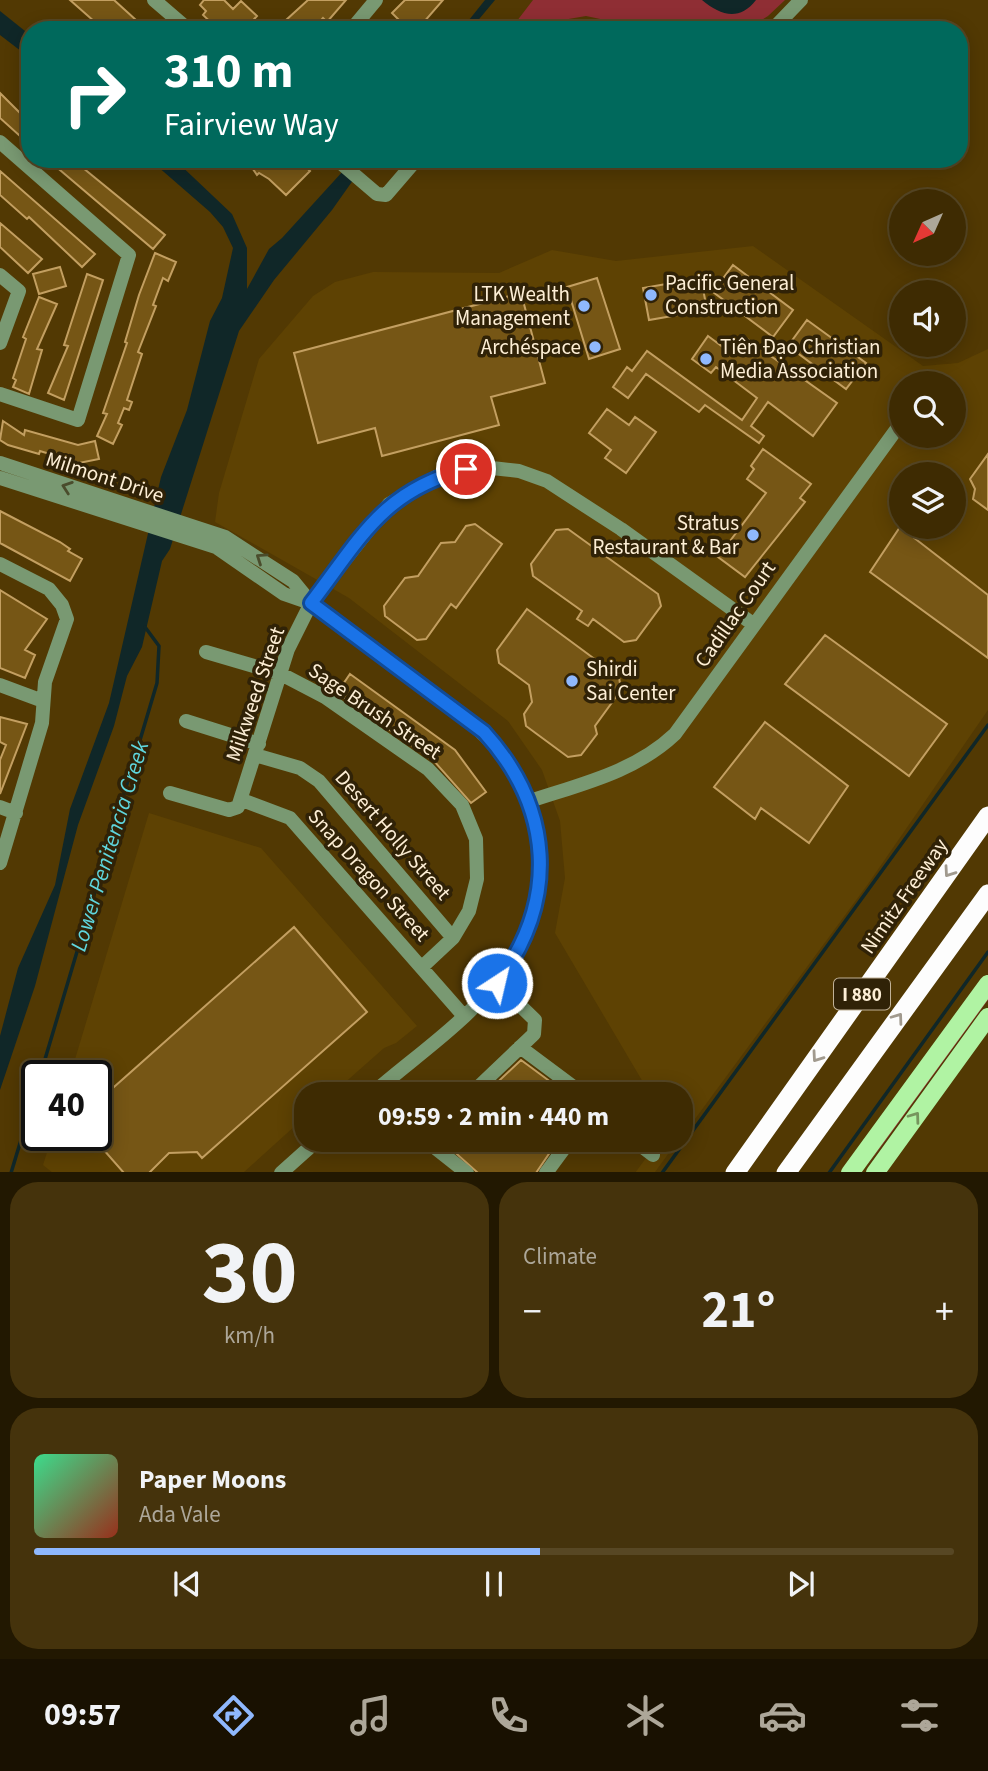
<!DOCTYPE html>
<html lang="en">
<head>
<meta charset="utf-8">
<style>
  body { margin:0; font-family:"Source Sans 3",sans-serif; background:#45330c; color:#f1f3f6; height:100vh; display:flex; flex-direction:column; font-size:26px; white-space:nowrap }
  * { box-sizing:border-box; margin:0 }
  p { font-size:23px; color:#ada799 }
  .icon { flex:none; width:38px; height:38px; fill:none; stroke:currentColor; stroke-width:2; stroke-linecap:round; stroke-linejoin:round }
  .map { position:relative; height:1172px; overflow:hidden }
  .drawer { display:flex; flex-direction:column; gap:10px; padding:10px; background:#221801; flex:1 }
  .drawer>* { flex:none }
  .hud { position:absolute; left:21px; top:21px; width:947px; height:147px; border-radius:28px; box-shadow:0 4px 18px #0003,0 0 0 2px #574724; background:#00695c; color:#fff; overflow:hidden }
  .needle { width:46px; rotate:225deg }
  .controls { position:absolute; left:889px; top:189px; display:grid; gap:14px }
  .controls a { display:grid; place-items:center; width:77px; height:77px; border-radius:50%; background:#3e2b02; box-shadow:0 4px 18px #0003,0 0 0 2px #574724; font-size:35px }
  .speed { position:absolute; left:21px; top:1060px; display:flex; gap:14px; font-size:35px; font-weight:700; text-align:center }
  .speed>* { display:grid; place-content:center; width:91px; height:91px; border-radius:50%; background:#3e2b02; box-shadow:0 4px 18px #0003,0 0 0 2px #574724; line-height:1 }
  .speed .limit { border:4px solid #111; border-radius:10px; background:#fff; color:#111 }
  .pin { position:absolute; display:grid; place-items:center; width:60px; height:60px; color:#fff; margin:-30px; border:4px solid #fff; border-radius:50%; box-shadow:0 2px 7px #0007 }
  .me { position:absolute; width:77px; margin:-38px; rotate:35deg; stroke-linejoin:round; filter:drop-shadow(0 0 5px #0008) }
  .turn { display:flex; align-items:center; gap:24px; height:147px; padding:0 28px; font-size:32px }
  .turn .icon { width:91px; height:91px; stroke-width:2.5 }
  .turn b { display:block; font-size:49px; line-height:60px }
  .big { font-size:52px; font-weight:700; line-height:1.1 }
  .drawer .tile { flex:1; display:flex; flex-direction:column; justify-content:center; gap:10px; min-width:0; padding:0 24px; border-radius:28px; background:#45330c }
  .drawer .dial { align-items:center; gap:0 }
  .dial b { font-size:91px; line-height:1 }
  .song { display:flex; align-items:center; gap:21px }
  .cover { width:84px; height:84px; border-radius:10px; background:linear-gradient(135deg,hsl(150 70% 55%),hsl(10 70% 35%)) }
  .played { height:7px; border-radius:4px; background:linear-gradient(90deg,#8fb8fd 55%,#574724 55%) }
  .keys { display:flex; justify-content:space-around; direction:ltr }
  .heat { display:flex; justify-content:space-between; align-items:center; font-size:38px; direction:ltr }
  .drawer .tiles { flex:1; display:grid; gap:10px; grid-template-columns:1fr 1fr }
  .tile:last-child { grid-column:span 2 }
  .trip { position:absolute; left:294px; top:1082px; width:399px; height:70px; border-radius:28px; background:#3e2b02; box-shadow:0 4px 18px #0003,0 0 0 2px #574724; font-weight:700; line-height:70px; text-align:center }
  .tabs { display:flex; height:112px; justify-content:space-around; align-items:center; background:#191101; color:#ada799 }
  .tabs .icon { width:49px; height:49px }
  .tabs .active { color:#8fb8fd }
  .tabs b { font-size:32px; color:#f1f3f6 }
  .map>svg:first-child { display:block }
  .built { fill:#5e4203; fill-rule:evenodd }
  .green { fill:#8f2e34 }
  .water { fill:#102728 }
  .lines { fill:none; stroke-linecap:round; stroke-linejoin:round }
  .stream { stroke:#102728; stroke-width:3.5 }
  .building { fill:#765615; stroke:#c39f61; stroke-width:2 }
  .minor { stroke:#799972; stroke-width:14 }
  .major { stroke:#b0f3a3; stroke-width:18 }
  .highway { stroke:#fdfdfd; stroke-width:19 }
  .oneway { stroke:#4a4c2c }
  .oneway2 { stroke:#a19a8e }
  .oneway3 { stroke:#76955d }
  .route-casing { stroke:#114b97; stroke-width:18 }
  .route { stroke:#1a73e8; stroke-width:12 }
  .poi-dot { fill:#8fb8fd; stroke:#302207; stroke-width:2.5 }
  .labels { text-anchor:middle; stroke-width:7; stroke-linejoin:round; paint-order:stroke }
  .shield { fill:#302207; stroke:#c0b197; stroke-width:2 }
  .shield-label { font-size:19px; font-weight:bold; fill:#fdeed5 }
  .poi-label { font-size:21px; fill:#fdeed5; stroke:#302207; text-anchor:start }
  .street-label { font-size:21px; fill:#fdeed5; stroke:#302207 }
  .water-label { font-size:23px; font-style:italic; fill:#5fd6dd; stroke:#302207 }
</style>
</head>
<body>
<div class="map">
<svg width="988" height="1173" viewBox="0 0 988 1173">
  <rect width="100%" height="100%" fill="#523903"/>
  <path class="built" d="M753 246 923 366 958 363 988 349V710L868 884 681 1138V1094H650L555 933 565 878 560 821 542 770 508 721 349 598 215 522 219 493 259 359 313 296 335 282 373 272 499 273 552 250 616 261ZM901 383H954V436H901ZM901 474H954V527H901Z
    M149 813 261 848 417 1026 396 1043 384 1048 332 1094H306V1116L244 1172 53 1173 43 1165 52 1136H96V1076H70Z
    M660 1139H679L655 1172 635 1173Z"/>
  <path class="green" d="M533 0H785L768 16 746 30H653L586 16 539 24 527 30H510Z
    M988 989V1000L862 1173C906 1112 944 1049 988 989Z"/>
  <path class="water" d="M485 0H495L470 30H461Z
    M702 0H756C739 22 720 15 702 0Z
    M0 11 30 35V58L0 35Z
    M149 159H174L232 214 247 248V289L269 249 282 238 354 159H368L332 210 274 280 239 331 170 549 162 561 142 647 127 676 114 726 78 825 35 986 0 1090V1036L18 968 55 885 70 809 109 703 161 477 187 410 210 321 222 298 233 248 223 227 210 212Z"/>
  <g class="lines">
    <path class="stream" d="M40 1076 157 683 159 646 145 627
      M11 1173 37 1087
      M662 1173 988 725
      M829 1173 988 952"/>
  </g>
  <path class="building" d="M70 0H114L147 30H104Z
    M204 0H224L233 9 241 1 257 16 244 30H219L203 15 206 11 200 5Z
    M308 0H346L327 22 323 18 312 30H282L287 24 285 21Z
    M405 0H443L417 30H398L392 25 398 19 392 13Z
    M0 93 30 123V145L0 118Z
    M47 159H72L165 235 153 249Z
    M246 159H287L295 167 300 162 310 171 286 195 269 179 259 173 257 175Z
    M0 171 95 254 82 267 29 217 27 219 0 195Z
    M0 223 42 259 28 273 0 247Z
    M155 253 176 262 168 281 163 278 153 305 156 306 138 352 142 354 127 400 132 402 129 410 124 408 118 423 122 425 113 444 97 436 107 414 103 413 127 343 125 342 139 295Z
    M733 265 793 310 773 337 713 292Z
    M60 267 66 286 39 294 33 274Z
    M87 274 103 280 64 400 48 393 68 346 64 345Z
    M597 278 620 349 589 359 567 287Z
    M701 278 707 310 649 320 643 288Z
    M521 293 545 383 491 397 499 425 382 456 375 428 318 443 294 353Z
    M39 297 57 304 37 349 42 350 29 394 13 387 16 380 13 378 26 339 23 337Z
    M807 320 866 363 846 389 788 346Z
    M708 336 735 356 747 339 837 403 813 436 768 402 751 426 764 436 759 443 705 405 699 412 646 374 628 398 613 387 627 367 632 371 647 351 742 420 757 398 716 367 711 373 692 359Z
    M607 409 629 425 635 417 656 432 626 473 605 458 611 450 589 433Z
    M3 421 24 435 25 430 78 445 95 441 99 459 79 463 40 451 39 454 8 445 0 440Z
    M763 449 811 484 800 498 805 502 745 577 718 557 766 493 747 479 754 469 751 466Z
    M988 454V510L973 499 975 489 970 479Z
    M0 511 60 542 70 549 68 551 82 559 70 581 0 543Z
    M475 524 502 544 456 608 451 604 426 639 417 640 385 616 384 606 405 578 418 576 441 543 455 542 466 526Z
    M900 527 988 595V658L870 572Z
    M568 529 658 594 661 606 636 640 624 642 593 619 588 626 577 619 582 611 533 576 531 564 556 530Z
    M0 590 47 619 25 650 35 655 25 678 0 668Z
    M527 609 619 677 621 690 595 726 597 734 581 755 568 757 526 726 524 714 532 702 529 685 499 663 497 650Z
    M825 635 947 724 909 776 785 684Z
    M350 674 455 750 486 792 471 803 434 761 337 693Z
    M0 717 27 724 0 794V760L6 745 0 742Z
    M765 722 848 786 809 843 761 808 755 819 714 787Z
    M294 927 367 1012 202 1158 197 1152 169 1153 149 1173H124L96 1141V1103Z
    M521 1060 567 1094H485Z
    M440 1139H559L536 1173H478Z"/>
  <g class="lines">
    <path class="minor" d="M154 0 189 30
      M351 30 376 0
      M571 30H593
      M772 30 801 0
      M0 142 129 255 78 420 0 394
      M336 159 377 194 386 195 417 159
      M0 275 19 291 0 343
      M0 463 225 537 293 581 311 603C346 628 380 653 414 679 485 730 540 772 540 868 540 910 524 948 498 980 464 1024 413 1058 372 1094
      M0 478 216 547 284 594 310 603
      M0 564 49 589 62 605 67 619 45 682 42 723 0 863
      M206 652 281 674 325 697 428 769 462 805 476 839 477 879 469 911 453 938 422 967
      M0 685 43 701
      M186 721 259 744
      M255 755 300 768 319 781 453 938
      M170 793 229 810 238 807 288 649 311 603 389 504 436 477 466 469 492 468 519 471 547 481 621 529 753 624
      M242 800 290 818 463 1015
      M530 801C581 784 635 772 675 734L901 423
      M0 807 16 813
      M520 1047 583 1094
      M471 1094 534 1034 535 1020 497 983
      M606 1094 612 1087
      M424 1139 467 1173
      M632 1139 653 1155
      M281 1173 319 1139
      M546 1173 571 1139"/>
    <path class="major" d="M850 1173 988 984
      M875 1173 988 1017"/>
    <path class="highway" d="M735 1173 988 816
      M786 1173 988 894"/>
  </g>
  <defs><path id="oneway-chevron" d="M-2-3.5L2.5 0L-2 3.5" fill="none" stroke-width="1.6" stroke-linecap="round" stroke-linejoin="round" transform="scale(1.75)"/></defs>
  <g class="oneway">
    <use href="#oneway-chevron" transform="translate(67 487) rotate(-161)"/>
    <use href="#oneway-chevron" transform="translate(261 558) rotate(-146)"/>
  </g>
  <g class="oneway2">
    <use href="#oneway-chevron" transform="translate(949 872) rotate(125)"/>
    <use href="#oneway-chevron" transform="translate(898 1018) rotate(-54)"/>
    <use href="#oneway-chevron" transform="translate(817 1057) rotate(125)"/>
  </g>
  <use class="oneway3" href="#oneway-chevron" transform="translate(915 1117) rotate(-54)"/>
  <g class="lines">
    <g class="route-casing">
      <path id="route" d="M466 469C382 491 361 538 311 603L484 732C553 808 559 900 497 983"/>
    </g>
    <use href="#route" class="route"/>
  </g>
  <g class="poi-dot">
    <circle cx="651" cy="295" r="7"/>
    <circle cx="584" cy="306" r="7"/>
    <circle cx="595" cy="347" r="7"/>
    <circle cx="706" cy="359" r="7"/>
    <circle cx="753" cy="535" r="7"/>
    <circle cx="572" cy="681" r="7"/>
  </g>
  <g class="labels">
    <rect class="shield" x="834" y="978.5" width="56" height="31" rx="5"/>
    <g class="shield-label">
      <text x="862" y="1001">I 880</text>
    </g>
    <g class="poi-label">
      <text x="665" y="290">Pacific General<tspan x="665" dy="24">Construction</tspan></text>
      <text x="570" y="301" text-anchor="end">LTK Wealth<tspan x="570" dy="24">Management</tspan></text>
      <text x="581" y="354" text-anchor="end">Archéspace</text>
      <text x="720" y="354">Tiên Đạo Christian<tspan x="720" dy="24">Media Association</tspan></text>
      <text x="739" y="530" text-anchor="end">Stratus<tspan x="739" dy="24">Restaurant &amp; Bar</tspan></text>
      <text x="586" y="676">Shirdi<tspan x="586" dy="24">Sai Center</tspan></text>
    </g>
    <g class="street-label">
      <text transform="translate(105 477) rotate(18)" y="7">Milmont Drive</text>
      <text transform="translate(735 614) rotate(-55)" y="7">Cadillac Court</text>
      <text transform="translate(255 694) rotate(-71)" y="7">Milkweed Street</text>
      <text transform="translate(375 711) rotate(34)" y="7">Sage Brush Street</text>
      <text transform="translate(393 835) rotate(49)" y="7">Desert Holly Street</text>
      <text transform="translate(369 875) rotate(48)" y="7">Snap Dragon Street</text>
      <text transform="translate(904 896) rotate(-55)" y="7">Nimitz Freeway</text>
    </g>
    <g class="water-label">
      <text transform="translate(109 846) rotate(-73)" y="8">Lower Penitencia Creek</text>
    </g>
  </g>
</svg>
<div class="controls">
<a><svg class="needle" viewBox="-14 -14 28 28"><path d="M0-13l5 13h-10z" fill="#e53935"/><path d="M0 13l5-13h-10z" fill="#ada799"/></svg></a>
<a><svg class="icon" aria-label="sound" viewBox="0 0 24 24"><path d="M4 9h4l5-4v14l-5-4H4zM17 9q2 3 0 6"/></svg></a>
<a><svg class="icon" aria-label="search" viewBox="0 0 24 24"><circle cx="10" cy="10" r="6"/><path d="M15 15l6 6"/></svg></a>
<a><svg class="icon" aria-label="layers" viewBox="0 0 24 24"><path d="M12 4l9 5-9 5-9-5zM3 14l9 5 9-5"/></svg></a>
</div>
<div class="speed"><div class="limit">40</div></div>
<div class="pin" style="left:466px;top:469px;background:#d93025"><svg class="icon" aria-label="arrive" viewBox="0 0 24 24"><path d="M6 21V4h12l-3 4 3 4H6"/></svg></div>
<svg class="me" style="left:497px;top:983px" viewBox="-20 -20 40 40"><circle r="17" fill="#1a73e8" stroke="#fff" stroke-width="3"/><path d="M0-11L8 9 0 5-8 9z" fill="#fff"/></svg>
<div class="trip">09:59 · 2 min · 440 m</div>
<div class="hud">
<div class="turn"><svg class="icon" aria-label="right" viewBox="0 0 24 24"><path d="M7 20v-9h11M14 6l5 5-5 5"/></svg><div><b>310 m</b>Fairview Way</div></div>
</div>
</div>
<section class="drawer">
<div class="tiles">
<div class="tile dial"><b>30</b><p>km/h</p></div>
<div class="tile"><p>Climate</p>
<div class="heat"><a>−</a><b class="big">21°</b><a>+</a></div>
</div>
<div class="tile">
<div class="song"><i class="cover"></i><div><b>Paper Moons</b><p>Ada Vale</p></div></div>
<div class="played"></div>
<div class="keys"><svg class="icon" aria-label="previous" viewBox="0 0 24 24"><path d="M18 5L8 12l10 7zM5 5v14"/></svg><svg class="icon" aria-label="pause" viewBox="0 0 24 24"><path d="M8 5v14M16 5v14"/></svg><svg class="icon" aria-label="next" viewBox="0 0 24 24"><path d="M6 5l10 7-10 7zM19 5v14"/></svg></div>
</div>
</div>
</section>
<nav class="tabs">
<b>09:57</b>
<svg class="icon active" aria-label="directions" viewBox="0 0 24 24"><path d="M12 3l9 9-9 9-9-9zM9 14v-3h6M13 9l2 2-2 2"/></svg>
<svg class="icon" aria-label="music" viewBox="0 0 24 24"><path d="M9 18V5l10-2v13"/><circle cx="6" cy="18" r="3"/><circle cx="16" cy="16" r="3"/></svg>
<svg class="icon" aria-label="phone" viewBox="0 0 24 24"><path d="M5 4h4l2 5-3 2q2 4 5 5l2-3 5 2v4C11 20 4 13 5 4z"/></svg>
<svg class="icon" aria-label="climate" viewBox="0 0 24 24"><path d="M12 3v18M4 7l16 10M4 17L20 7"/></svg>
<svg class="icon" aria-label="car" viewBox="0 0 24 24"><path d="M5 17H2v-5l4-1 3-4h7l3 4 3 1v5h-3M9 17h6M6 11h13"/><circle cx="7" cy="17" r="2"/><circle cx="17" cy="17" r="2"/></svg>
<svg class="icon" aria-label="filters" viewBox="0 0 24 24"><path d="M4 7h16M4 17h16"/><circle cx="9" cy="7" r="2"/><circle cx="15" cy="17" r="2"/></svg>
</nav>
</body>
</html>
